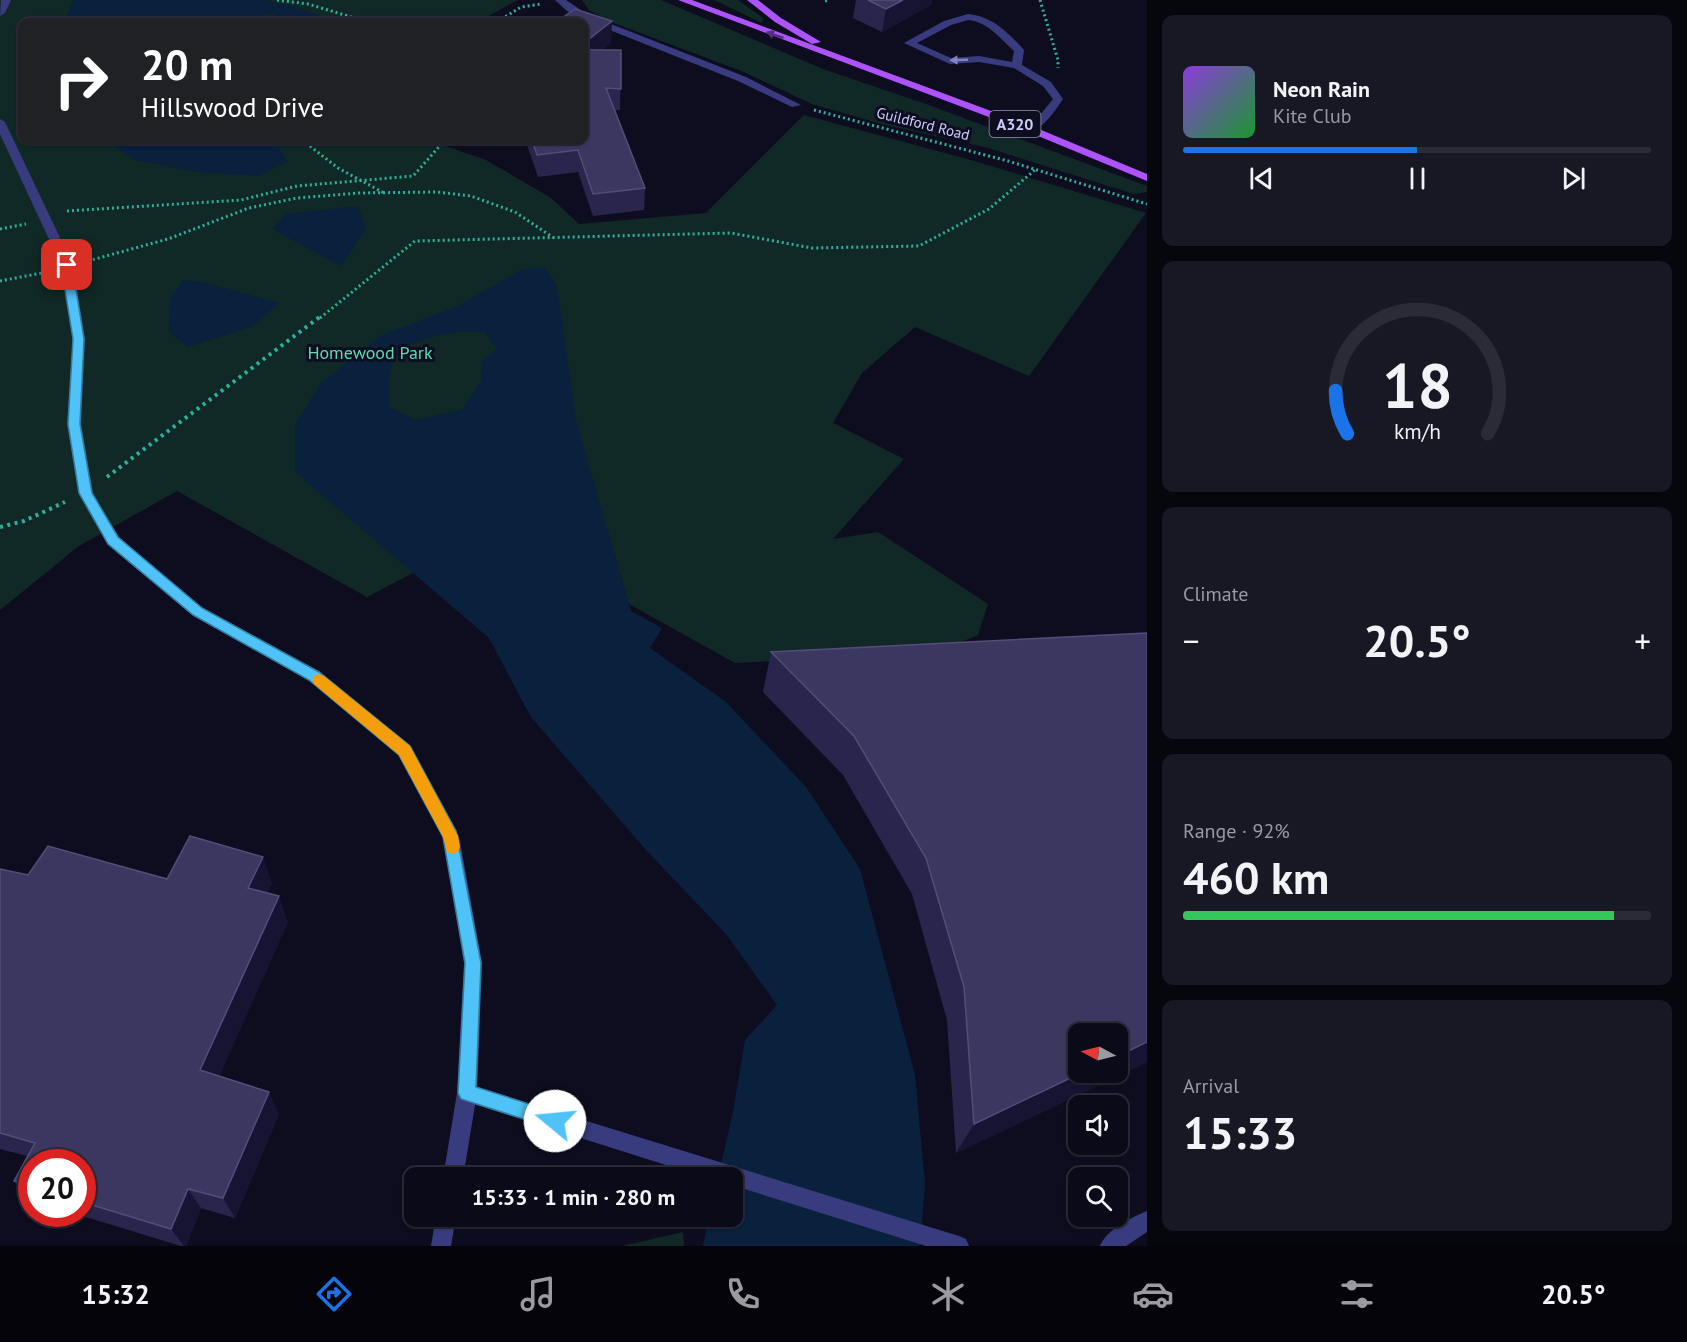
<!DOCTYPE html>
<html lang="en">
<head>
<meta charset="utf-8">
<style>
  body { margin:0; font-family:"PT Sans",sans-serif; background:#181825; color:#f1f3f6; height:100vh; display:flex; flex-direction:column; font-size:22px; white-space:nowrap }
  * { box-sizing:border-box; margin:0 }
  p { font-size:20px; color:#999aa2 }
  .icon { flex:none; width:33px; height:33px; fill:none; stroke:currentColor; stroke-width:2; stroke-linecap:round; stroke-linejoin:round }
  .map { position:relative; flex:1; overflow:hidden }
  .sheet { display:flex; flex-direction:column; gap:15px; padding:15px; background:#06060d; width:540px }
  .sheet>* { flex:none }
  .banner { position:absolute; left:18px; top:18px; width:570px; height:126px; border-radius:12px; box-shadow:0 2px 4px #0004,0 0 0 2px #2a2b37; background:#202124; color:#fff; overflow:hidden }
  .needle { width:39px; rotate:277deg }
  .fabs { position:absolute; left:1068px; top:1023px; display:grid; gap:12px }
  .fabs a { display:grid; place-items:center; width:60px; height:60px; border-radius:12px; background:#0a0a18; box-shadow:0 2px 4px #0004,0 0 0 2px #2a2b37; font-size:30px }
  .speed { position:absolute; left:18px; top:1149px; display:flex; gap:12px; font-size:30px; font-weight:700; text-align:center }
  .speed>* { display:grid; place-content:center; width:78px; height:78px; border-radius:50%; background:#0a0a18; box-shadow:0 2px 4px #0004,0 0 0 2px #2a2b37; line-height:1 }
  .speed .limit { border:9px solid #d22; background:#fff; color:#111 }
  .pin { position:absolute; display:grid; place-items:center; width:51px; height:51px; color:#fff; margin:-26px; border-radius:12px; box-shadow:0 3px 9px #0006 }
  .me { position:absolute; width:66px; margin:-33px; rotate:287deg; stroke-linejoin:round; filter:drop-shadow(0 0 4px #0008) }
  .turn { display:flex; align-items:center; gap:21px; height:126px; padding:0 24px; font-size:27px }
  .turn .icon { width:78px; height:78px; stroke-width:2.5 }
  .turn b { display:block; font-size:42px; line-height:51px }
  .big { font-size:45px; font-weight:800; line-height:1.1 }
  .sheet .card { flex:1; display:flex; flex-direction:column; justify-content:center; gap:9px; min-width:0; padding:0 21px; border-radius:12px; background:#181825 }
  .sheet .dial { align-items:center; gap:0 }
  .dial svg { height:156px; overflow:visible; fill:none; stroke:#2a2b37; stroke-width:7; stroke-linecap:round; text-anchor:middle }
  .dial text { fill:#f1f3f6; stroke:none }
  .song { display:flex; align-items:center; gap:18px }
  .cover { width:72px; height:72px; border-radius:9px; background:linear-gradient(135deg,hsl(270 70% 55%),hsl(130 70% 35%)) }
  .played { height:6px; border-radius:3px; background:linear-gradient(90deg,#1a73e8 50%,#2a2b37 50%) }
  .keys { display:flex; justify-content:space-around; direction:ltr }
  .heat { display:flex; justify-content:space-between; align-items:center; font-size:33px; direction:ltr }
  .charge { height:9px; border-radius:4px; background:linear-gradient(90deg,#34c759 92%,#2a2b37 0) }
  .trip { position:absolute; left:404px; top:1167px; width:339px; height:60px; border-radius:12px; background:#0a0a18; box-shadow:0 2px 4px #0004,0 0 0 2px #2a2b37; font-weight:800; line-height:60px; text-align:center }
  .menu { display:flex; height:96px; justify-content:space-around; align-items:center; background:#04040a; color:#999aa2 }
  .menu .icon { width:42px; height:42px }
  .menu .selected { color:#1a73e8 }
  .menu b { font-size:27px; color:#f1f3f6 }
  main { display:flex; flex:1; min-height:0 }
  .map>svg:first-child { display:block }
  .green { fill:#102926 }
  .water { fill:#09213c; fill-rule:evenodd }
  .lines { fill:none; stroke-linecap:round; stroke-linejoin:round }
  .path-far1 { stroke:#2eb09c; stroke-width:3; stroke-dasharray:2 3; stroke-linecap:butt }
  .path { stroke:#2eb09c; stroke-width:4; stroke-dasharray:3 4.5; stroke-linecap:butt }
  .lane { fill:#383c7f; fill-rule:evenodd }
  .street { fill:#383c7f; fill-rule:evenodd }
  .primary { fill:#ad53fe; fill-rule:evenodd }
  .wall { fill:#29254d }
  .shaded-wall { fill:#171433 }
  .building { fill:#3b3760; stroke:#524e79; stroke-width:1.5 }
  .oneway { fill:#562c84 }
  .oneway2 { fill:#8284bf }
  .route { fill:#4fc3f7; stroke:#337fa1; stroke-width:1.5 }
  .slow { fill:#f59e0b }
  .labels { text-anchor:middle; stroke-width:6; stroke-linejoin:round; paint-order:stroke }
  .far-street-label { font-size:15px; fill:#cccbff; stroke:#0e0d20 }
  .shield { fill:#0e0d20; stroke:#9392bc; stroke-width:1.5 }
  .shield-label { font-size:16px; font-weight:bold; fill:#cccbff }
  .park-label { font-size:18px; fill:#58deaf; stroke:#0e0d20 }
</style>
</head>
<body>
<main>
<div class="map">
<svg width="1147" height="1246" viewBox="0 0 1147 1246">
  <rect width="100%" height="100%" fill="#0e0d20"/>
  <path class="green" d="M0 0H518L477 22H22V140H428L486 160 551 198 579 224 706 213 804 115 978 162 1146 213 1029 376 915 327 862 373 833 423 904 459 833 539 878 532 988 604 978 635 937 652 735 663 629 604 592 479 367 597 177 491 79 546 0 610Z
    M582 0H661L823 69 926 104 1147 186V192L1134 194 985 147 885 125 812 104 744 72 611 22 589 10Z
    M714 0H738L763 18 762 23Z
    M683 1232 684 1246H622Z"/>
  <path class="water" d="M73 0H265L299 8 334 22H295L272 14 245 17 233 22H64Z
    M105 140H273L288 161 259 176 196 172 135 160Z
    M358 206 366 229 341 266 272 229 286 214Z
    M545 267 557 286 576 421 631 611 662 628 650 648 726 702 806 787 860 869 915 1075 925 1184 920 1246H703L709 1217 732 1216V1178L718 1177 733 1112 745 1040 777 1005 726 934 646 850 531 717 489 638 295 472V425L320 384 380 336 458 306 521 270ZM455 332H485L497 349 481 362V381L463 409 416 420 390 407C386 347 400 344 455 332Z
    M184 280 203 282 279 303 251 327 188 347 169 332 170 297Z"/>
  <g class="lines">
    <path class="path-far1" d="M277 0 308 4 368 22
      M1040 0 1058 60V68
      M825 1 829 0
      M497 22 521 7 542 4
      M814 110 1008 161 1147 204
      M302 140 338 168 384 193
      M67 211 241 200 297 186 413 176 445 140
      M0 229 26 224
      M88 261 168 239 249 208 297 198 359 193 437 192 471 196 515 212 554 238
      M0 281 42 273
      M320 318 415 241 731 233 812 248 919 246 989 209 1036 169"/>
    <path class="path" d="M107 477 321 316
      M0 527 24 521 65 502"/>
    <path class="lane" d="M968 14C992 16 1009 33 1024 50L1022 65 1051 82 1063 99C1054 112 1045 127 1030 132L1025 129 1036 120 1053 99 1043 86 1014 68 979 62 950 64 904 43 944 21ZM968 20C988 22 1000 38 1014 51L1012 62 979 56 951 58 917 43 951 25Z
      M467 1084 959 1236 966 1239 969 1246H926L732 1185V1178H707L467 1102 460 1100 457 1093 460 1086Z
      M1147 1211V1232L1126 1246H1100C1107 1229 1131 1218 1147 1211Z"/>
    <path class="street" d="M1 0H11L5 13 0 16Z
      M555 0H566L588 15 746 77 801 105 792 107 738 81 582 19 567 11Z
      M0 119 5 122 73 265 85 339 81 424 93 493 118 537 203 608 319 672 410 745 459 836 482 963 477 1093 463 1178H443L457 1093 464 963 443 837 398 755 309 680 193 616 108 545 79 493 67 424 73 339 61 265 0 134Z
      M436 1216H456L451 1246H431Z"/>
    <path class="primary" d="M678 0H692L1034 127 1147 174V181L1026 131Z
      M747 0H758L781 18 821 42 812 44 775 22Z"/>
  </g>
  <path class="wall" d="M856 0H932L931 5 882 32 853 18Z
    M584 22 611 43 602 50H621L620 110H614L645 188 644 210 593 216 578 172 538 177 527 145H522V140H584Z
    M1147 633V1062L956 1153 947 1020 912 894 843 775 763 692 771 652Z
    M0 869 28 875 272 883 267 893 288 922 219 1076 279 1114 235 1218 201 1208 186 1246H181L76 1214H82V1162H32V1199L14 1181 27 1156 0 1149Z"/>
  <path class="shaded-wall" d="M903 0H932L931 5 882 32 886 9Z
    M612 21 611 43 584 64V43Z
    M263 857 272 883 258 914 248 888Z
    M279 896 288 922 212 1093 200 1070Z
    M1147 1042V1062L956 1153 974 1124 1083 1072H1118V1056Z
    M269 1092 279 1114 235 1218 223 1198Z
    M188 1189 201 1208 186 1246H184L171 1229Z"/>
  <path class="building" d="M868 0H903L886 9Z
    M575 9 612 21 584 43V22H556Z
    M584 50H621V89L606 88 645 188 593 194 578 150 537 155 532 140H584Z
    M1147 633V1042L1118 1056V1034H1078V1072H1083L974 1124 964 987 926 858 854 736 771 652Z
    M190 836 263 857 248 888 279 896 200 1070 269 1092 223 1198 188 1189 171 1229 82 1202V1162H32V1186L14 1181 35 1143 0 1133V869L28 875 48 846 167 879Z"/>
  <defs><path id="oneway-solid" d="M-6-.8H1V-3.2L6.5 0L1 3.2V.8H-6Z" transform="scale(1.5)"/></defs>
  <use class="oneway" href="#oneway-solid" transform="translate(775 35) rotate(-161)"/>
  <use class="oneway2" href="#oneway-solid" transform="translate(959 60) rotate(178)"/>
  <path class="route" d="M67 262 72 265 84 339 80 424 92 493 118 537 202 608 319 672 410 746 456 831 481 963 476 1087 561 1114 563 1121 561 1127 555 1129 461 1099 458 1093 465 963 443 837 399 755 309 680 193 615 108 544 79 493 68 424 73 339 61 265Z"/>
  <path class="slow" d="M319 674 324 676 410 746 458 836 460 847 458 852 453 854 447 852 443 837 399 755 314 684 312 680 314 676Z"/>
  <g class="labels">
    <g class="far-street-label">
      <text transform="translate(923 124) rotate(14)" y="5">Guildford Road</text>
    </g>
    <rect class="shield" x="989.5" y="111" width="51" height="26" rx="4.5"/>
    <g class="shield-label">
      <text x="1015" y="130">A320</text>
    </g>
    <g class="park-label">
      <text x="370" y="359">Homewood Park</text>
    </g>
  </g>
</svg>
<div class="fabs">
<a><svg class="needle" viewBox="-14 -14 28 28"><path d="M0-13l5 13h-10z" fill="#e53935"/><path d="M0 13l5-13h-10z" fill="#999aa2"/></svg></a>
<a><svg class="icon" aria-label="sound" viewBox="0 0 24 24"><path d="M4 9h4l5-4v14l-5-4H4zM17 9q2 3 0 6"/></svg></a>
<a><svg class="icon" aria-label="search" viewBox="0 0 24 24"><circle cx="10" cy="10" r="6"/><path d="M15 15l6 6"/></svg></a>
</div>
<div class="speed"><div class="limit">20</div></div>
<div class="pin" style="left:67px;top:265px;background:#d93025"><svg class="icon" aria-label="arrive" viewBox="0 0 24 24"><path d="M6 21V4h12l-3 4 3 4H6"/></svg></div>
<svg class="me" style="left:555px;top:1121px" viewBox="-20 -20 40 40"><circle r="19" fill="#fff"/><path d="M0-13L10 11 0 6-10 11z" fill="#4fc3f7"/></svg>
<div class="trip">15:33 · 1 min · 280 m</div>
<div class="banner">
<div class="turn"><svg class="icon" aria-label="right" viewBox="0 0 24 24"><path d="M7 20v-9h11M14 6l5 5-5 5"/></svg><div><b>20 m</b>Hillswood Drive</div></div>
</div>
</div>
<section class="sheet">
<div class="card">
<div class="song"><i class="cover"></i><div><b>Neon Rain</b><p>Kite Club</p></div></div>
<div class="played"></div>
<div class="keys"><svg class="icon" aria-label="previous" viewBox="0 0 24 24"><path d="M18 5L8 12l10 7zM5 5v14"/></svg><svg class="icon" aria-label="pause" viewBox="0 0 24 24"><path d="M8 5v14M16 5v14"/></svg><svg class="icon" aria-label="next" viewBox="0 0 24 24"><path d="M6 5l10 7-10 7zM19 5v14"/></svg></div>
</div>
<div class="card dial"><svg viewBox="0 0 100 80">
<path d="M14 69A42 42 0 1 1 86 69"/>
<path d="M14 69A42 42 0 0 1 8 47" stroke="#1a73e8"/>
<text x="50" y="56" font-size="32" font-weight="700">18</text>
<text x="50" y="72" font-size="11">km/h</text>
</svg></div>
<div class="card"><p>Climate</p>
<div class="heat"><a>−</a><b class="big">20.5°</b><a>+</a></div>
</div>
<div class="card"><p>Range · 92%</p><b class="big">460 km</b><div class="charge"></div></div>
<div class="card"><p>Arrival</p><b class="big">15:33</b></div>
</section>
</main>
<nav class="menu">
<b>15:32</b>
<svg class="icon selected" aria-label="directions" viewBox="0 0 24 24"><path d="M12 3l9 9-9 9-9-9zM9 14v-3h6M13 9l2 2-2 2"/></svg>
<svg class="icon" aria-label="music" viewBox="0 0 24 24"><path d="M9 18V5l10-2v13"/><circle cx="6" cy="18" r="3"/><circle cx="16" cy="16" r="3"/></svg>
<svg class="icon" aria-label="phone" viewBox="0 0 24 24"><path d="M5 4h4l2 5-3 2q2 4 5 5l2-3 5 2v4C11 20 4 13 5 4z"/></svg>
<svg class="icon" aria-label="climate" viewBox="0 0 24 24"><path d="M12 3v18M4 7l16 10M4 17L20 7"/></svg>
<svg class="icon" aria-label="car" viewBox="0 0 24 24"><path d="M5 17H2v-5l4-1 3-4h7l3 4 3 1v5h-3M9 17h6M6 11h13"/><circle cx="7" cy="17" r="2"/><circle cx="17" cy="17" r="2"/></svg>
<svg class="icon" aria-label="filters" viewBox="0 0 24 24"><path d="M4 7h16M4 17h16"/><circle cx="9" cy="7" r="2"/><circle cx="15" cy="17" r="2"/></svg>
<b>20.5°</b>
</nav>
</body>
</html>
